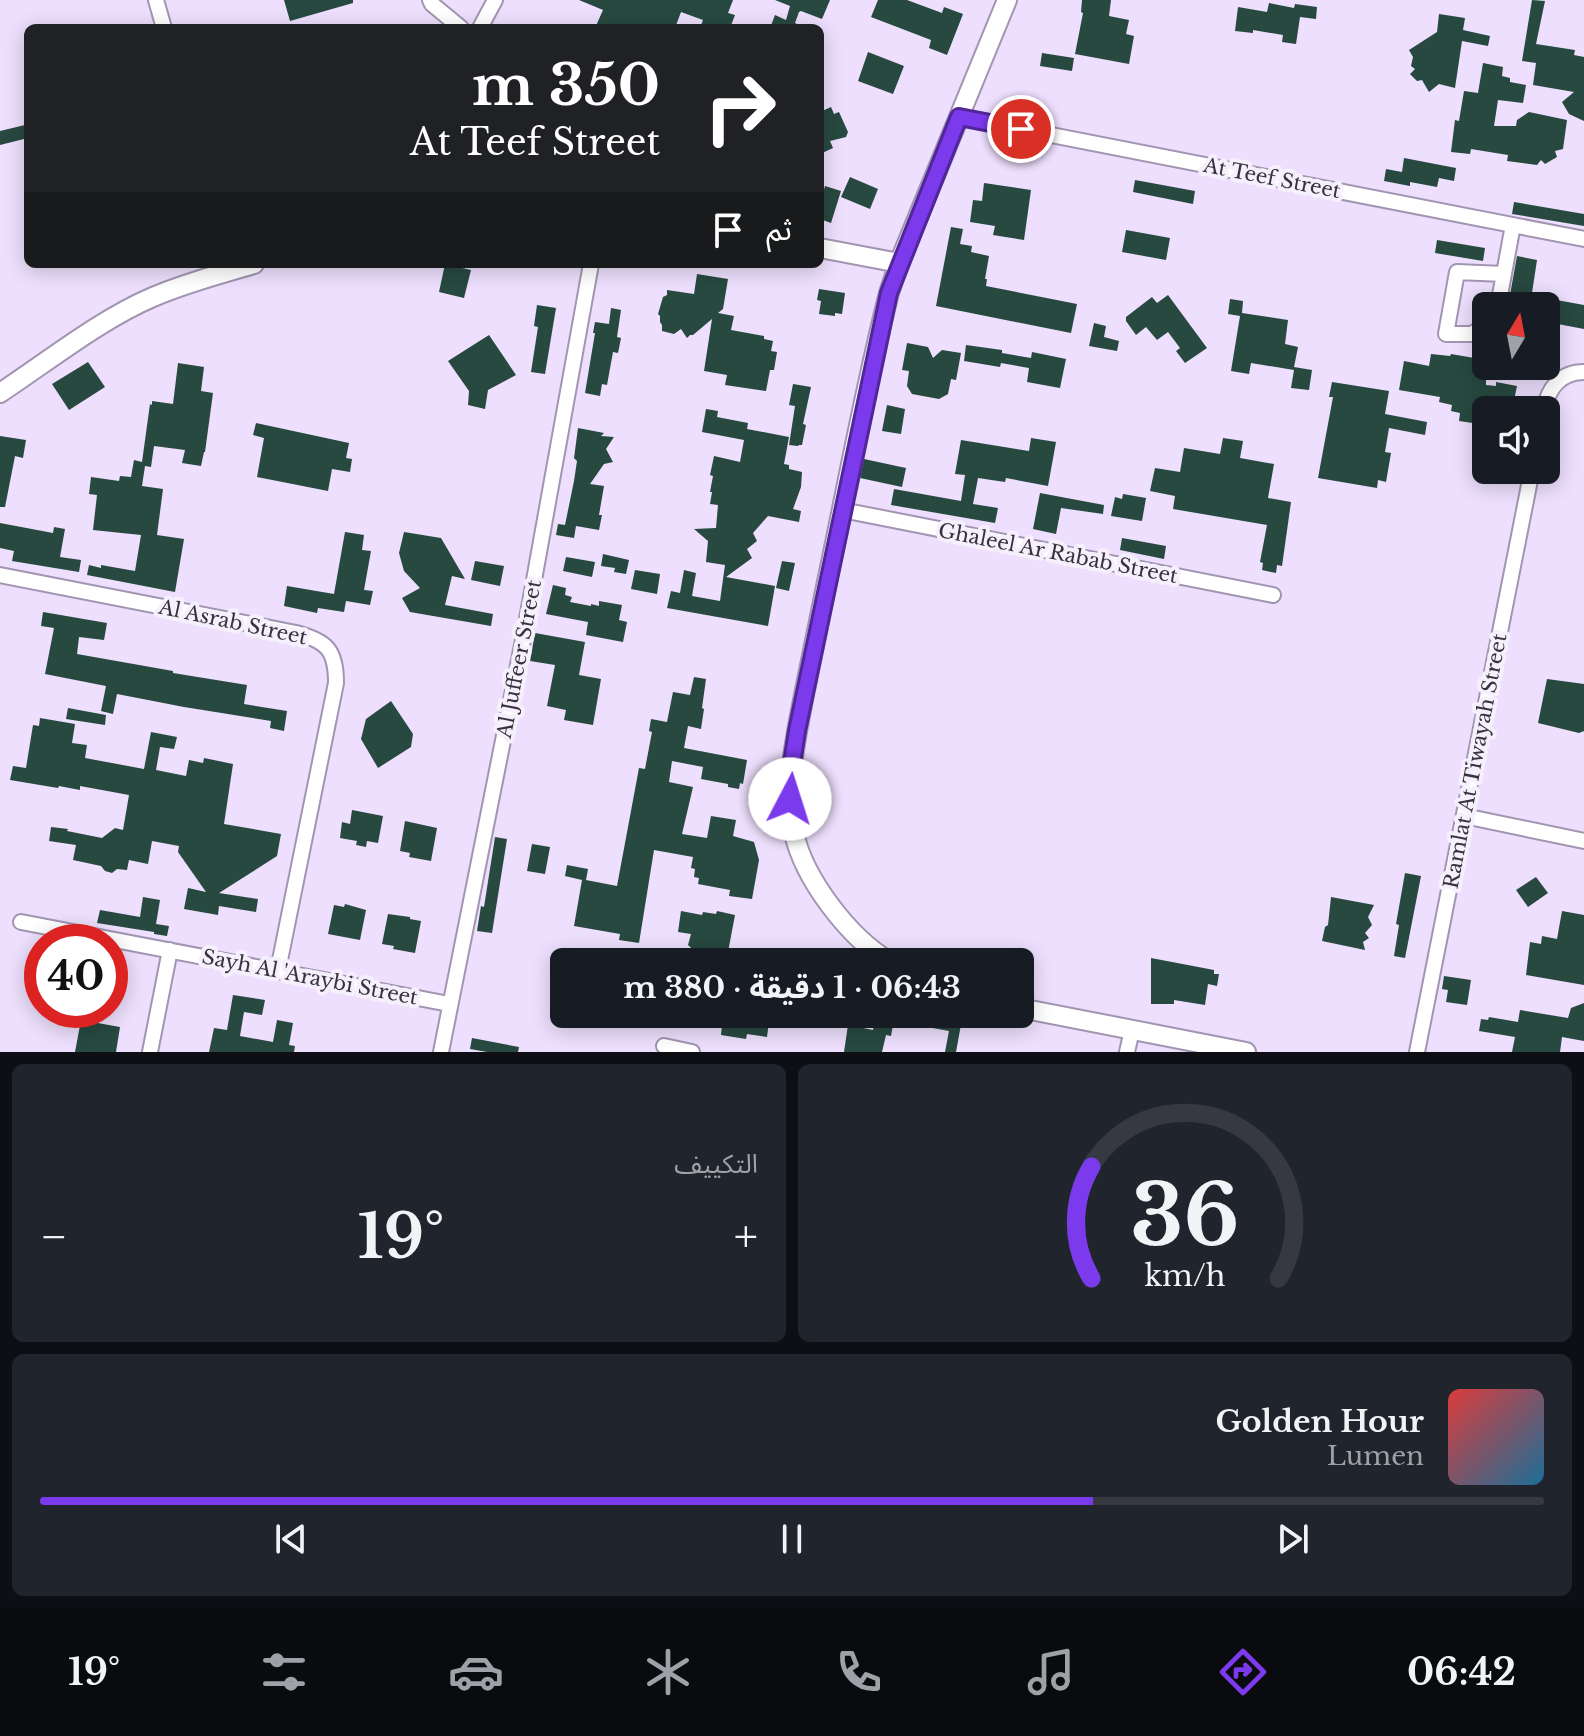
<!DOCTYPE html>
<html lang="ar">
<head>
<meta charset="utf-8">
<style>
  body { margin:0; font-family:"Libre Baskerville","Noto Sans Arabic",serif; background:#20242c; color:#f1f3f6; direction:rtl; height:100vh; display:flex; flex-direction:column; font-size:30px; white-space:nowrap }
  * { box-sizing:border-box; margin:0 }
  p { font-size:26px; color:#9ea1a6 }
  .icon { flex:none; width:44px; height:44px; fill:none; stroke:currentColor; stroke-width:2; stroke-linecap:round; stroke-linejoin:round }
  .map { position:relative; height:1052px; overflow:hidden; direction:ltr }
  .side { display:flex; flex-direction:column; gap:12px; padding:12px; background:#0d0f14; flex:1 }
  .side>* { flex:none }
  .hud { position:absolute; left:24px; top:24px; width:800px; height:244px; border-radius:12px; box-shadow:0 4px 20px #0003; direction:rtl; background:#202124; color:#fff; overflow:hidden }
  .needle { width:52px; rotate:10deg }
  .tools { position:absolute; left:1472px; top:292px; display:grid; gap:16px }
  .tools a { display:grid; place-items:center; width:88px; height:88px; border-radius:12px; background:#171b24; box-shadow:0 4px 20px #0003; font-size:40px }
  .speed { position:absolute; left:24px; top:924px; display:flex; gap:16px; font-size:40px; font-weight:700; text-align:center }
  .speed>* { display:grid; place-content:center; width:104px; height:104px; border-radius:50%; background:#171b24; box-shadow:0 4px 20px #0003; line-height:1 }
  .speed .limit { border:12px solid #d22; background:#fff; color:#111 }
  .pin { position:absolute; display:grid; place-items:center; width:68px; height:68px; color:#fff; margin:-34px; border:4px solid #fff; border-radius:50%; box-shadow:0 2px 8px #0007 }
  .me { position:absolute; width:88px; margin:-44px; rotate:5deg; stroke-linejoin:round; filter:drop-shadow(0 0 6px #0008) }
  .turn { display:flex; align-items:center; gap:28px; height:168px; padding:0 32px; font-size:36px }
  .turn .icon { width:104px; height:104px; stroke-width:2.5 }
  .turn b { display:block; font-size:56px; line-height:68px }
  .then { display:flex; align-items:center; height:76px; padding:0 32px; background:#0003; gap:16px; font-size:30px }
  .big { font-size:60px; font-weight:700; line-height:1.1 }
  .side .card { flex:1; display:flex; flex-direction:column; justify-content:center; gap:12px; min-width:0; padding:0 28px; border-radius:12px; background:#20242c }
  .side .dial { align-items:center; gap:0 }
  .dial svg { height:208px; overflow:visible; fill:none; stroke:#363941; stroke-width:7; stroke-linecap:round; text-anchor:middle }
  .dial text { fill:#f1f3f6; stroke:none }
  .song { display:flex; align-items:center; gap:24px }
  .cover { width:96px; height:96px; border-radius:12px; background:linear-gradient(135deg,hsl(0 70% 55%),hsl(200 70% 35%)) }
  .played { height:8px; border-radius:4px; background:linear-gradient(90deg,#7c3aed 70%,#363941 70%) }
  .keys { display:flex; justify-content:space-around; direction:ltr }
  .heat { display:flex; justify-content:space-between; align-items:center; font-size:44px; direction:ltr }
  .side .tiles { flex:1; display:grid; gap:12px; grid-template-columns:1fr 1fr }
  .card:last-child { grid-column:span 2 }
  .trip { position:absolute; left:550px; top:948px; width:484px; height:80px; border-radius:12px; background:#171b24; box-shadow:0 4px 20px #0003; font-weight:700; line-height:80px; text-align:center; direction:rtl }
  .menu { display:flex; height:128px; justify-content:space-around; align-items:center; background:#090b0e; color:#9ea1a6 }
  .menu .icon { width:56px; height:56px }
  .menu .current { color:#7c3aed }
  .menu b { font-size:36px; color:#f1f3f6 }
  .map>svg:first-child { display:block }
  .building { fill:#274940 }
  .lines { fill:none; stroke-linecap:round; stroke-linejoin:round }
  .minor-casing { stroke:#a295b1; stroke-width:18 }
  .tertiary-casing { stroke:#a295b1; stroke-width:22 }
  .minor { stroke:#fff; stroke-width:14 }
  .tertiary { stroke:#fff; stroke-width:18 }
  .route-casing { stroke:#51269a; stroke-width:20 }
  .route { stroke:#7c3aed; stroke-width:14 }
  .labels { text-anchor:middle; stroke-width:8; stroke-linejoin:round; paint-order:stroke }
  .street-label { font-size:20px; fill:#37323e; stroke:#f6f0fd }
</style>
</head>
<body>
<div class="map">
<svg width="1584" height="1052" viewBox="0 0 1584 1052">
  <rect width="100%" height="100%" fill="#eddffd"/>
  <path class="building" d="M284 0H353V3L290 21Z
    M579 0H733L728 13 735 15 730 28H700L703 20 681 12 675 28H595L603 10Z
    M775 0H830L822 19 801 11 799 12 795 23 805 28H770L775 15 786 20 790 6Z
    M878 0H907L942 13 944 7 963 14 947 55 929 48 931 40 871 17Z
    M1082 0H1111L1109 16 1129 20 1126 34 1134 36 1129 64 1075 54 1083 13 1081 12Z
    M1532 0 1545 1 1536 44 1575 50 1574 55 1584 57V121L1569 114 1562 102 1574 92 1533 85 1536 63 1522 61Z
    M1269 3 1294 8 1295 4 1317 7 1316 19 1300 17 1296 44 1282 42 1283 35 1253 30V33L1235 31 1238 7 1267 12Z
    M1439 14 1465 18 1463 30 1490 36 1488 46 1462 41 1455 88 1439 84 1429 92 1422 80 1417 81 1410 74 1415 69 1411 66 1413 57 1409 50 1437 32Z
    M868 52 904 66 893 94 858 81Z
    M1042 53 1074 58 1072 71 1040 66Z
    M1483 63 1503 67 1502 76 1510 78V82L1526 85 1523 103 1498 100 1494 126H1516L1517 120 1529 112 1567 120 1563 149 1555 151 1557 157 1545 164 1541 160 1537 165 1507 161 1508 155 1471 149 1470 154 1451 152 1455 120 1459 121 1464 91 1478 93Z
    M831 107 834 114 839 112 848 132 846 137 830 141 833 148 820 154V112Z
    M25 125 28 138 0 145V131Z
    M1404 158 1456 168 1454 181 1439 178 1437 187 1410 182V186L1384 181 1386 169 1402 172Z
    M850 177 878 189 870 209 841 197Z
    M1135 180 1195 191 1193 204 1133 192Z
    M984 183 1031 190 1024 240 993 235 995 226 970 222 973 200 982 201Z
    M825 186 841 191 831 223 820 219V204Z
    M1514 202 1584 214V226L1512 214Z
    M951 227 963 229 960 244 972 246 971 252 989 256 985 279H987L986 286 1077 304 1071 333 936 306Z
    M1126 230 1170 238 1166 260 1122 252Z
    M1437 240 1485 248 1483 261 1435 253Z
    M1517 256 1537 260 1530 306H1508Z
    M445 264 471 270 464 298 439 292Z
    M697 274 728 279 723 309 718 313 734 316 731 330 764 336V339L773 341 771 351 777 352 774 370H770L766 391 725 385 727 375 704 371 712 319 693 335H690L687 338 681 329 674 334 662 331V325L660 322V316L658 314 663 297 667 295V290L694 294Z
    M819 289 845 293 842 314 835 313V316L819 314 821 301 817 300Z
    M1168 295 1207 348 1185 363 1176 351 1180 348 1168 332 1157 340 1146 327 1136 335 1126 321V317L1152 297 1157 303Z
    M1230 299 1243 301 1242 313 1288 320 1285 344 1298 347 1294 367 1312 370 1309 390 1291 388 1294 370 1251 363 1249 374 1231 371 1240 316 1228 314Z
    M1551 299 1584 305V329L1547 322Z
    M537 305 556 308 545 374 531 372 538 327 534 326Z
    M611 308 621 310 617 337 621 338 618 353 613 352 607 385 602 384 600 396 585 393 595 333H593L595 322 609 324Z
    M1094 323 1106 326 1104 337 1119 341 1117 351 1089 346Z
    M489 335 516 375 488 390 485 409 468 405 469 391 448 361Z
    M907 343 928 347 933 358 942 350 961 353 956 380 951 379 948 394 939 399 912 394 907 386 909 371 902 370Z
    M966 345 1002 350V353L1031 358 1032 352 1066 359 1060 388 1027 382 1029 368 1001 363 1000 367 964 361Z
    M1431 354 1450 356 1451 354 1486 360V385L1496 386V382L1517 386 1512 410H1486V425L1459 421 1460 413 1451 411 1452 405 1439 402 1440 397 1399 390 1404 361 1429 366Z
    M88 362 105 387 69 410 52 384Z
    M178 363 204 367 201 391 213 393 205 452H204L201 466 182 463 185 450 154 446 151 467 145 466 142 486 163 489 157 535 184 539 175 592 87 575 89 565 101 568V565L135 571 141 535 93 530 97 495 89 494 91 477 119 481 120 476 131 477 134 460 142 462 150 404 152 405V401L173 404Z
    M1332 382 1389 391 1385 414 1427 422 1425 435 1389 428 1385 452 1391 453 1386 482 1378 480 1377 488 1318 478 1333 397H1329Z
    M793 384 811 387 803 424 806 425 802 445H799L798 446 789 445 795 406 789 405Z
    M887 405 905 409 901 434 882 431Z
    M706 409 718 411 717 417 748 423 747 429 789 437 784 464 789 465V469L802 472 801 487 793 509 801 511 799 522 768 516 753 533 757 541 747 549 752 558 726 577 775 586 768 626 667 608 671 591 680 593 684 570 696 573 692 596 720 601 725 565 706 562 708 541 694 529 716 528 718 505 710 504 712 492H710L713 476 710 475 714 456 740 462 744 440 702 432Z
    M256 423 349 443 346 458 352 459 350 472 332 469 328 491 257 477 264 438 253 435Z
    M578 428 604 433 601 436 614 437 606 449 613 462 604 464 590 484 604 486 599 515H602L599 530 576 526 574 538 556 535 558 524 565 525 574 481 577 461 574 458Z
    M0 436 26 440 23 458 15 456 5 507H0Z
    M1031 438 1056 442 1048 486 1006 478 1005 482 978 478 973 504 998 508 995 523 891 505 894 489 961 501 965 475 955 474 961 440 1029 451Z
    M1223 438 1243 441 1240 458 1274 464 1268 498 1291 502 1282 566 1277 565 1276 573 1262 570 1263 563 1260 562 1267 525 1173 509 1175 496 1150 491 1155 468 1180 472 1184 448 1220 454Z
    M864 459 906 468 902 487 860 478Z
    M1040 493 1104 505 1103 514 1061 508 1056 534 1033 529Z
    M1123 494 1146 498 1142 521 1111 516 1115 497 1122 499Z
    M0 523 53 533 54 527 65 529 60 557 81 560 79 572 12 561 14 551 0 548Z
    M345 532 364 535 362 550 371 551 364 590 373 591 370 605 346 601 344 612 318 608 317 613 284 606 287 586 334 594Z
    M404 532 441 538 465 579 452 576 445 605 493 614 491 626 410 612 402 598 420 588 404 571 399 553Z
    M1122 538 1166 546 1164 559 1120 550Z
    M603 554 629 560 626 574 614 572 615 568 601 566Z
    M566 557 595 562 592 577 563 571Z
    M475 561 504 566 500 586 471 580Z
    M782 561 795 563 789 591 776 588Z
    M635 570 660 574 657 594 631 589Z
    M553 585 566 588 565 595 572 597 570 602 591 606V604L599 606V601L622 605 619 620 627 622 623 642 586 635 588 622 546 614Z
    M43 612 107 623 104 640 79 637 77 654 173 671V673L247 685 244 704 287 711 284 731 270 728 271 721 184 707 117 694 113 714 101 711 106 686 45 674 54 628 41 626Z
    M535 633 585 642 579 675 601 679 593 725 564 720 566 710 547 706 555 665 530 661Z
    M694 677 706 679 702 708 704 709 701 729 688 726 684 748 747 760 743 784 740 783 739 789 728 787V784L701 779 703 767 672 761 669 782 693 787 682 834 707 838 711 816 736 820 733 836 754 842 759 860 752 899 729 896 730 890 698 884 699 878 694 877 695 869 691 868 693 857 654 850 639 943 619 940 620 934 574 926 582 880 565 876 567 865 588 869 586 880 617 886 639 768 645 769 652 732 649 731 651 719 667 722 673 692 690 695Z
    M1547 679 1584 684V731L1579 733 1538 723Z
    M391 701 413 734 411 747 378 768 361 739 366 719Z
    M68 708 106 715 105 725 66 719Z
    M40 718 75 724 72 743 87 745 85 758 144 769 151 732 177 737 174 749 160 747 156 770 186 776 189 760 203 763 204 758 233 764 224 824 281 834 277 856 219 893 258 899 256 912 219 906 218 915 184 909 188 888 206 892 178 852 179 846 152 841 148 864 129 860 127 870 117 869 112 873 105 871 101 866 73 860 76 845 49 841 51 827 68 829 67 831 102 838 115 828 123 830 129 795 80 786V790L59 786 58 788 10 780 13 766 26 768 33 725 39 726Z
    M352 810 383 816 378 843 367 841 366 847 356 845 357 841 340 838 342 822 350 824Z
    M405 821 437 828 431 861 409 857 410 853 400 851Z
    M495 837 507 839 492 933 477 931 481 906 484 907Z
    M532 844 550 847 545 874 527 871Z
    M1405 873 1421 876 1405 958 1394 956 1399 925 1396 924Z
    M1536 877 1548 893 1528 907 1516 890Z
    M143 897 160 900 156 924 169 926 167 936 154 934V932L97 923 100 910 140 917Z
    M1331 897 1374 905 1368 917 1372 925 1365 933 1369 938 1363 942 1365 950 1322 941 1325 927 1328 925Z
    M345 904 366 910 360 940 328 934 334 905 344 907Z
    M681 911 702 915 703 912 716 914 717 911 735 915 728 952 717 960H704L688 945 691 934 678 932Z
    M1562 911 1584 915V985L1526 975 1530 942 1541 944 1542 936 1557 939Z
    M388 914 410 917V919L421 921 415 953 393 949 394 946 382 944Z
    M1151 958 1214 970V974H1219L1217 986 1208 984 1205 1005 1174 1000V1004H1151Z
    M1444 976 1471 980 1467 1005 1446 1002 1448 990 1442 989Z
    M233 995 265 1000 262 1015 244 1012 240 1036 273 1042 277 1020 293 1023 289 1045 295 1046 294 1052H209L214 1028 227 1030Z
    M1584 1003V1041L1562 1037 1560 1052H1512L1515 1037 1479 1031 1481 1019 1488 1020 1489 1017 1518 1022 1520 1010 1568 1018 1571 1008Z
    M723 1014H770L767 1037 747 1034 746 1039 721 1035Z
    M876 1014H895L891 1036 886 1035 882 1052H844L848 1025 873 1030Z
    M929 1014 962 1019 956 1052H945L949 1031 927 1027Z
    M81 1020 120 1027 116 1052H75Z
    M472 1038 519 1047 518 1052H487L470 1049Z"/>
  <g class="lines">
    <g class="minor-casing">
      <path id="minor" d="M156 0 164 28
        M430 0 432 4 461 28
        M480 28 495 0
        M959 117 1584 239
        M1498 306 1513 225
        M1486 325 1472 334H1446L1457 272 1504 274
        M1544 410C1548 388 1561 372 1584 372
        M842 510 1273 595
        M0 575 296 633C327 641 336 650 336 683L278 970
        M1464 816 1584 841
        M21 922 449 1004
        M664 1046 692 1052
        M150 1052 170 950
        M441 1052 525 630 591 264
        M1127 1052 1132 1030
        M1417 1052 1532 470"/>
    </g>
    <g class="tertiary-casing">
      <path id="tertiary" d="M820 248 899 263
        M0 393C47 362 101 319 153 297 185 283 220 274 254 264
        M890 962C849 938 804 879 794 833 784 786 796 737 805 690 813 652 820 615 828 577 848 482 865 387 889 293L899 263 1007 0
        M1020 1008 1246 1052"/>
    </g>
    <use href="#minor" class="minor"/>
    <use href="#tertiary" class="tertiary"/>
  </g>
  <g class="lines">
    <g class="route-casing">
      <path id="route" d="M790 799 791 770 797 731 889 293 959 117 1021 129"/>
    </g>
    <use href="#route" class="route"/>
  </g>
  <g class="labels">
    <g class="street-label">
      <text transform="translate(1272 178) rotate(11)" y="7">At Teef Street</text>
      <text transform="translate(1058 553) rotate(11)" y="7">Ghaleel Ar Rabab Street</text>
      <text transform="translate(233 622) rotate(12)" y="7">Al Asrab Street</text>
      <text transform="translate(519 659) rotate(-79)" y="7">Al Juffeer Street</text>
      <text transform="translate(1475 761) rotate(-79)" y="7">Ramlat At Tiwayah Street</text>
      <text transform="translate(310 977) rotate(11)" y="7">Sayh Al 'Araybi Street</text>
    </g>
  </g>
</svg>
<div class="tools">
<a><svg class="needle" viewBox="-14 -14 28 28"><path d="M0-13l5 13h-10z" fill="#e53935"/><path d="M0 13l5-13h-10z" fill="#9ea1a6"/></svg></a>
<a><svg class="icon" aria-label="sound" viewBox="0 0 24 24"><path d="M4 9h4l5-4v14l-5-4H4zM17 9q2 3 0 6"/></svg></a>
</div>
<div class="speed"><div class="limit">40</div></div>
<div class="pin" style="left:1021px;top:129px;background:#d93025"><svg class="icon" aria-label="arrive" viewBox="0 0 24 24"><path d="M6 21V4h12l-3 4 3 4H6"/></svg></div>
<svg class="me" style="left:790px;top:799px" viewBox="-20 -20 40 40"><circle r="19" fill="#fff"/><path d="M0-13L10 11 0 6-10 11z" fill="#7c3aed"/></svg>
<div class="trip">06:43 · 1 دقيقة · 380 m</div>
<div class="hud">
<div class="turn"><svg class="icon" aria-label="right" viewBox="0 0 24 24"><path d="M7 20v-9h11M14 6l5 5-5 5"/></svg><div><b>350 m</b>At Teef Street</div></div>
<div class="then">ثم<svg class="icon" aria-label="arrive" viewBox="0 0 24 24"><path d="M6 21V4h12l-3 4 3 4H6"/></svg></div>
</div>
</div>
<section class="side">
<div class="tiles">
<div class="card dial"><svg viewBox="0 0 100 80">
<path d="M14 69A42 42 0 1 1 86 69"/>
<path d="M14 69A42 42 0 0 1 14 26" stroke="#7c3aed"/>
<text x="50" y="56" font-size="32" font-weight="700">36</text>
<text x="50" y="72" font-size="11">km/h</text>
</svg></div>
<div class="card"><p>التكييف</p>
<div class="heat"><a>−</a><b class="big">19°</b><a>+</a></div>
</div>
<div class="card">
<div class="song"><i class="cover"></i><div><b>Golden Hour</b><p>Lumen</p></div></div>
<div class="played"></div>
<div class="keys"><svg class="icon" aria-label="previous" viewBox="0 0 24 24"><path d="M18 5L8 12l10 7zM5 5v14"/></svg><svg class="icon" aria-label="pause" viewBox="0 0 24 24"><path d="M8 5v14M16 5v14"/></svg><svg class="icon" aria-label="next" viewBox="0 0 24 24"><path d="M6 5l10 7-10 7zM19 5v14"/></svg></div>
</div>
</div>
</section>
<nav class="menu">
<b>06:42</b>
<svg class="icon current" aria-label="directions" viewBox="0 0 24 24"><path d="M12 3l9 9-9 9-9-9zM9 14v-3h6M13 9l2 2-2 2"/></svg>
<svg class="icon" aria-label="music" viewBox="0 0 24 24"><path d="M9 18V5l10-2v13"/><circle cx="6" cy="18" r="3"/><circle cx="16" cy="16" r="3"/></svg>
<svg class="icon" aria-label="phone" viewBox="0 0 24 24"><path d="M5 4h4l2 5-3 2q2 4 5 5l2-3 5 2v4C11 20 4 13 5 4z"/></svg>
<svg class="icon" aria-label="climate" viewBox="0 0 24 24"><path d="M12 3v18M4 7l16 10M4 17L20 7"/></svg>
<svg class="icon" aria-label="car" viewBox="0 0 24 24"><path d="M5 17H2v-5l4-1 3-4h7l3 4 3 1v5h-3M9 17h6M6 11h13"/><circle cx="7" cy="17" r="2"/><circle cx="17" cy="17" r="2"/></svg>
<svg class="icon" aria-label="filters" viewBox="0 0 24 24"><path d="M4 7h16M4 17h16"/><circle cx="9" cy="7" r="2"/><circle cx="15" cy="17" r="2"/></svg>
<b>19°</b>
</nav>
</body>
</html>
